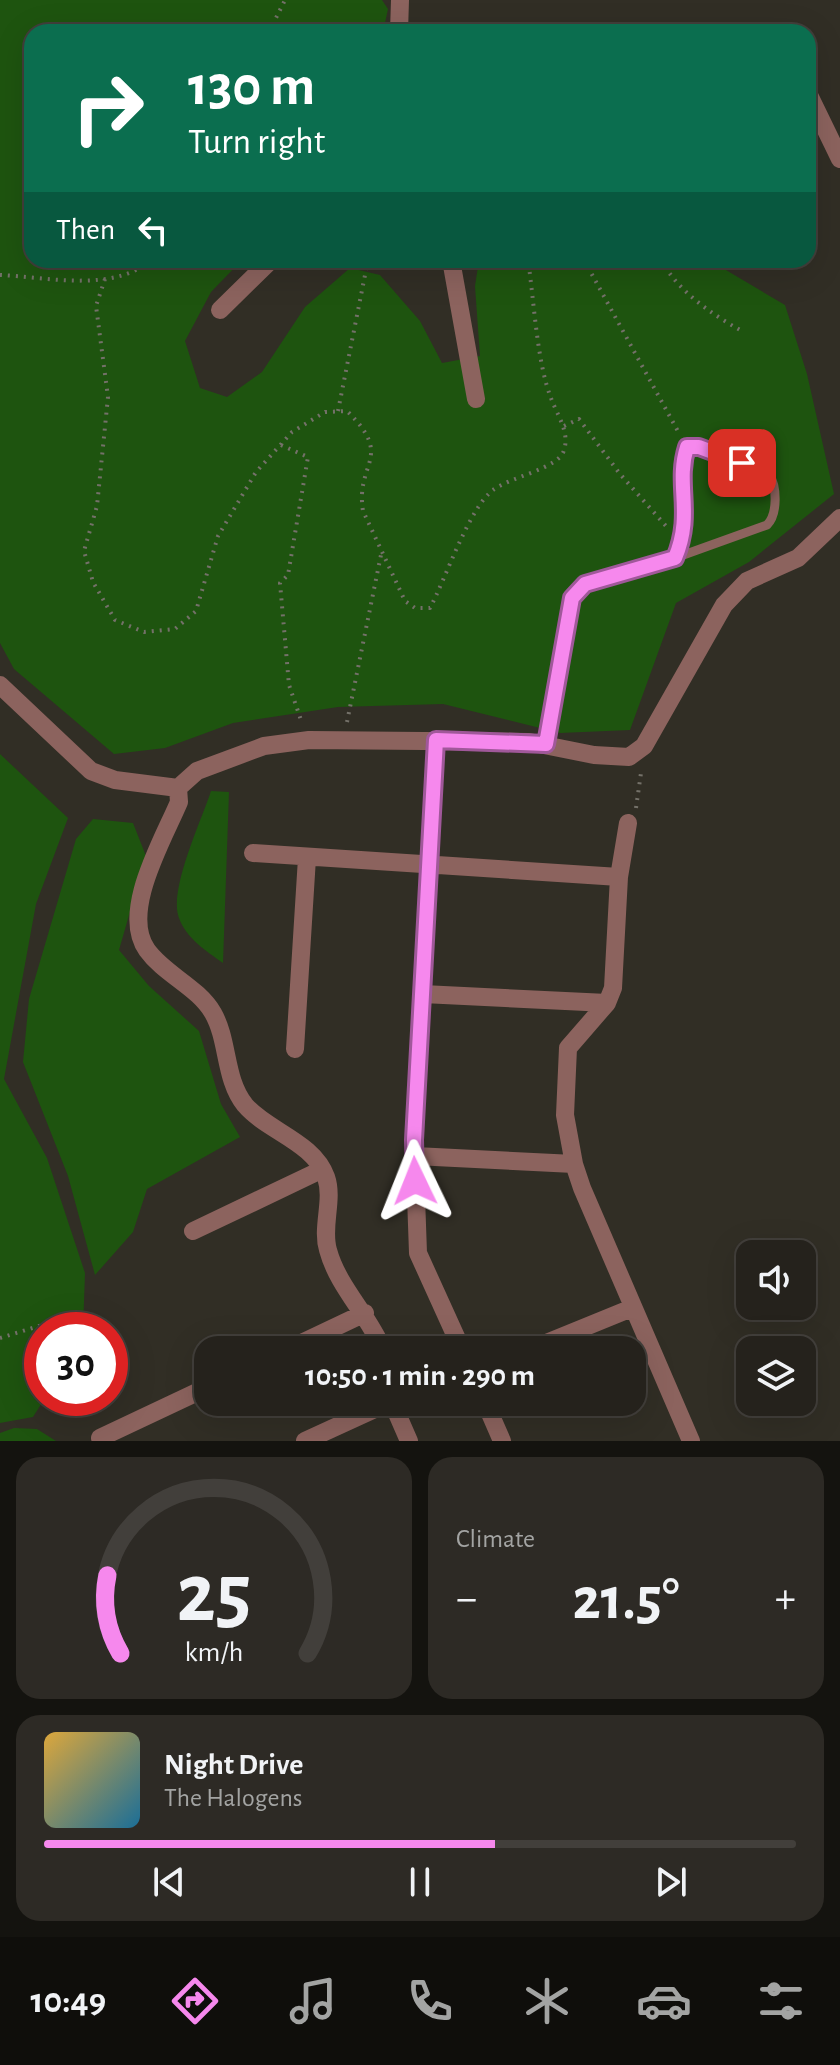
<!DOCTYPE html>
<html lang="en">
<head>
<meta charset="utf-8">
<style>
  body { margin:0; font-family:"Alegreya Sans",sans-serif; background:#2d2a25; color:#f1f3f6; height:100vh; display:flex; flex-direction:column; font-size:30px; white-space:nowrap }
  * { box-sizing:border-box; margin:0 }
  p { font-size:26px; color:#a3a4a3 }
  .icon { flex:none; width:44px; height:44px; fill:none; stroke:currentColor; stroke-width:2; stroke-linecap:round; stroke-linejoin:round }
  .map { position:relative; height:1441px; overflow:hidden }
  .side { display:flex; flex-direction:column; gap:16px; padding:16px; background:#14130f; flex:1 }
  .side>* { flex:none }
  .banner { position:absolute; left:24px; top:24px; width:792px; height:244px; border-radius:24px; box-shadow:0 8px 32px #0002,0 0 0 2px #423f3b; background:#0b6e4f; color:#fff; overflow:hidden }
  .controls { position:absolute; left:736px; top:1240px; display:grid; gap:16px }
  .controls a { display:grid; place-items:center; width:80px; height:80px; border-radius:16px; background:#25221c; box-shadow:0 8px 32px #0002,0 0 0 2px #423f3b; font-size:40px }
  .speed { position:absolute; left:24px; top:1312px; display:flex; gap:16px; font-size:40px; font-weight:700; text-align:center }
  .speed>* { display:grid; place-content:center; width:104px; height:104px; border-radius:50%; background:#25221c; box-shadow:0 8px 32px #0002,0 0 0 2px #423f3b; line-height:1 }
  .speed .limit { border:12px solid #d22; background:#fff; color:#111 }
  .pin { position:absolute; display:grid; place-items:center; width:68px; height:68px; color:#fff; margin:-34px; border-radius:16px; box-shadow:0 4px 12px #0006 }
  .me { position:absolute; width:88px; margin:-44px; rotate:358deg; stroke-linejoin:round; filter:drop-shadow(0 0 6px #0008) }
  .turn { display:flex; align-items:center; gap:28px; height:168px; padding:0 32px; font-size:36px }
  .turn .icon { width:104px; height:104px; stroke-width:2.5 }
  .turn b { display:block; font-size:56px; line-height:68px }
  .then { display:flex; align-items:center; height:76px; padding:0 32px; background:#0003; gap:16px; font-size:30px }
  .big { font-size:60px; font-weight:600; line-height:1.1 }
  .side .card { flex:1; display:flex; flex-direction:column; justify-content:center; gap:12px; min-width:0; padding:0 28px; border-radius:24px; background:#2d2a25 }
  .side .dial { align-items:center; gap:0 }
  .dial svg { height:208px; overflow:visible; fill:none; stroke:#423f3b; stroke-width:7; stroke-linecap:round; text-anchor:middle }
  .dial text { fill:#f1f3f6; stroke:none }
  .song { display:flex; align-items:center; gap:24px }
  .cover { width:96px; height:96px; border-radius:12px; background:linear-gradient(135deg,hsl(40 70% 55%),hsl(200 70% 35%)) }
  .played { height:8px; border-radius:4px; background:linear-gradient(90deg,#f688ed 60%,#423f3b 60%) }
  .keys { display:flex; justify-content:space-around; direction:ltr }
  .heat { display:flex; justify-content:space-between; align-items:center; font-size:44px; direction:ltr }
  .side .tiles { flex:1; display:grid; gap:16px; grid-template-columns:1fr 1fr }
  .card:last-child { grid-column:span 2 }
  .trip { position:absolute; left:194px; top:1336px; width:452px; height:80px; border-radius:24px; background:#25221c; box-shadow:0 8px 32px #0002,0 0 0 2px #423f3b; font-weight:600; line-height:80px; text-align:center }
  .dock { display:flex; height:128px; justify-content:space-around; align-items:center; background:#0f0e0b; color:#a3a4a3 }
  .dock .icon { width:56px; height:56px }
  .dock .active { color:#f688ed }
  .dock b { font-size:36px; color:#f1f3f6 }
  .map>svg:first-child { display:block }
  .green { fill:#1e540f }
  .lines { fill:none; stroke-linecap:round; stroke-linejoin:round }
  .path { stroke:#747169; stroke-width:4; stroke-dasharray:2 6; stroke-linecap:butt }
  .lane { stroke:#8c635e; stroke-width:9 }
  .street { stroke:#8c635e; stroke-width:18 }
  .route-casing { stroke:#a0589a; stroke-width:20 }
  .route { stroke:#f688ed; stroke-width:14 }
</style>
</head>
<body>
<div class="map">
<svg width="840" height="1441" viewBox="0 0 840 1441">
  <rect width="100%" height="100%" fill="#312e25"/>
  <path class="green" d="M0 0H382L388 9 383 32H32V260H242L211 292 185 341 200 388 227 397 262 372 305 307 350 268 380 275 420 321 442 363 480 356 475 286 479 260H709L785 305 807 374 834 494 749 562 676 603 630 730 560 733 443 704 338 707 233 723 165 748 114 754 14 669 0 643Z
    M0 754 68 818 36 904 4 1079 47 1158 85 1273 83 1330H42V1398H45L33 1417 0 1423Z
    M211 791 229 792 223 963C206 951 186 938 179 918 168 891 202 819 211 791Z
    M93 819 133 823 146 856 119 950 149 986 199 1031 221 1104 240 1137 147 1189 133 1232 95 1275 68 1176 23 1062 29 999 76 839Z
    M14 1428 37 1429 56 1441H0V1433Z"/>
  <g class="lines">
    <path class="path" d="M153 32H162
      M269 32 285 0
      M584 260 680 435
      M661 260C678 291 710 313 740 330
      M0 275C47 277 113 293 151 260
      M105 279 96 306 108 397 97 506 84 551 93 582 115 620 144 632 175 629 196 611 218 536 256 472 292 432 325 412 347 411C395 458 355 462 363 511L405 601 415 608H430C446 578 469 508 493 490 510 477 560 468 564 450 570 432 557 415 551 398 537 363 534 300 528 260
      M338 411 368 260
      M564 426 579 419 620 474 666 526
      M281 445 308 457 288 575 280 583 289 685 302 723
      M347 722 382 550
      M636 808 641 773
      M0 1338 52 1322"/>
    <path class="lane" d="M546 744 572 598 585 584 675 558 767 525C778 514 777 486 769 474L699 447H687C675 485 694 513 675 558"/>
    <path class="street" d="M399 32 400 0
      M808 93 840 159
      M451 260 476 399
      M220 310 271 260
      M0 685 91 771 115 780 178 788
      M436 740 414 1140 418 1253 462 1350
      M178 788 197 771 264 746 309 740 529 742 594 755 629 757 644 746 724 605 747 581 798 558 840 518
      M178 788 179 802C163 840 120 912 147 950 165 975 198 987 213 1013 229 1041 224 1079 245 1105 267 1131 314 1142 326 1177 334 1200 321 1227 328 1250 338 1287 368 1314 383 1350
      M628 823 619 877 613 988 607 1003 568 1048 565 1115 574 1164 582 1188 691 1441
      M253 853 619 877
      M423 994 607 1003
      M295 1049 307 858
      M415 1156 574 1164
      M193 1231 321 1170
      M287 1350 365 1313
      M529 1350 632 1308
      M392 1402 409 1441
      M485 1402 502 1441
      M100 1438 208 1387
      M305 1441 390 1402"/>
  </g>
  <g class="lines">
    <g class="route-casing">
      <path id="route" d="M415 1181 414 1140 436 740 546 744 572 598 585 584 675 558C694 513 675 485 687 447H699L742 463"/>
    </g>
    <use href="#route" class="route"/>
  </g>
</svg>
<div class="controls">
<a><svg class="icon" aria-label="sound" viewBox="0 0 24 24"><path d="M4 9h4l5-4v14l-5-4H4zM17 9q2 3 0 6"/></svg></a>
<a><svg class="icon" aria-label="layers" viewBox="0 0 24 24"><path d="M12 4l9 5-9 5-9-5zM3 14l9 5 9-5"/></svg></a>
</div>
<div class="speed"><div class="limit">30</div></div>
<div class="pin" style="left:742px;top:463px;background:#d93025"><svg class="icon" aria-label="arrive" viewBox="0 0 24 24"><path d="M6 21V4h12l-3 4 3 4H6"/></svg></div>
<svg class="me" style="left:415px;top:1181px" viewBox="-20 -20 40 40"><path d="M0-17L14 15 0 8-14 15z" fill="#f688ed" stroke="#fff" stroke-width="4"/></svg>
<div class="trip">10:50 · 1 min · 290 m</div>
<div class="banner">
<div class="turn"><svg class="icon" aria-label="right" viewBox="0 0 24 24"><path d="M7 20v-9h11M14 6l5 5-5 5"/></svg><div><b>130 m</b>Turn right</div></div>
<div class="then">Then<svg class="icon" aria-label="left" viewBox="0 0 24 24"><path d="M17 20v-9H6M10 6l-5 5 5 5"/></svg></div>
</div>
</div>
<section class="side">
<div class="tiles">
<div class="card dial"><svg viewBox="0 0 100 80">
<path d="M14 69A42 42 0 1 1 86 69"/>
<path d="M14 69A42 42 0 0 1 9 39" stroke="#f688ed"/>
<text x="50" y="56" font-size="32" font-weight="700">25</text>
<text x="50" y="72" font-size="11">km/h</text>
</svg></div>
<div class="card"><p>Climate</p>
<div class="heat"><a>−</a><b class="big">21.5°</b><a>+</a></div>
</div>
<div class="card">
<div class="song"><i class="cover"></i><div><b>Night Drive</b><p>The Halogens</p></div></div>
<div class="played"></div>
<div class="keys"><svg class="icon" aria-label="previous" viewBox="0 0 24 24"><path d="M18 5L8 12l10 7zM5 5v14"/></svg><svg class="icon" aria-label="pause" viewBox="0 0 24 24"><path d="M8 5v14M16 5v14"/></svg><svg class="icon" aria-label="next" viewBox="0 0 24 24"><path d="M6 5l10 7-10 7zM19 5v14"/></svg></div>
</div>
</div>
</section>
<nav class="dock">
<b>10:49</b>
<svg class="icon active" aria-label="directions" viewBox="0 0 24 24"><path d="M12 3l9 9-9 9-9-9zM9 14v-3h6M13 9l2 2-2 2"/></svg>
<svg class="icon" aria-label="music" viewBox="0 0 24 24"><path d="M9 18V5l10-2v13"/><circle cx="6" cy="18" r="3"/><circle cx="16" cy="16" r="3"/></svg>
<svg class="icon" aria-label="phone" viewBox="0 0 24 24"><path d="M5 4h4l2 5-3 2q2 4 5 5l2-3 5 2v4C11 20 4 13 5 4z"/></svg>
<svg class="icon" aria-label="climate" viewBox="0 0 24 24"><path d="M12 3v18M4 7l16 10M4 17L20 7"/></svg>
<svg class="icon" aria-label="car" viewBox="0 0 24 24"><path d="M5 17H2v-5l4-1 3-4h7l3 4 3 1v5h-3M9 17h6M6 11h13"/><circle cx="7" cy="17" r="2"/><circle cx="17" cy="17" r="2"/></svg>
<svg class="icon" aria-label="filters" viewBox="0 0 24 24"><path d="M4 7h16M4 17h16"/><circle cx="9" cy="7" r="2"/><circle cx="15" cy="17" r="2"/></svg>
</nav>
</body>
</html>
